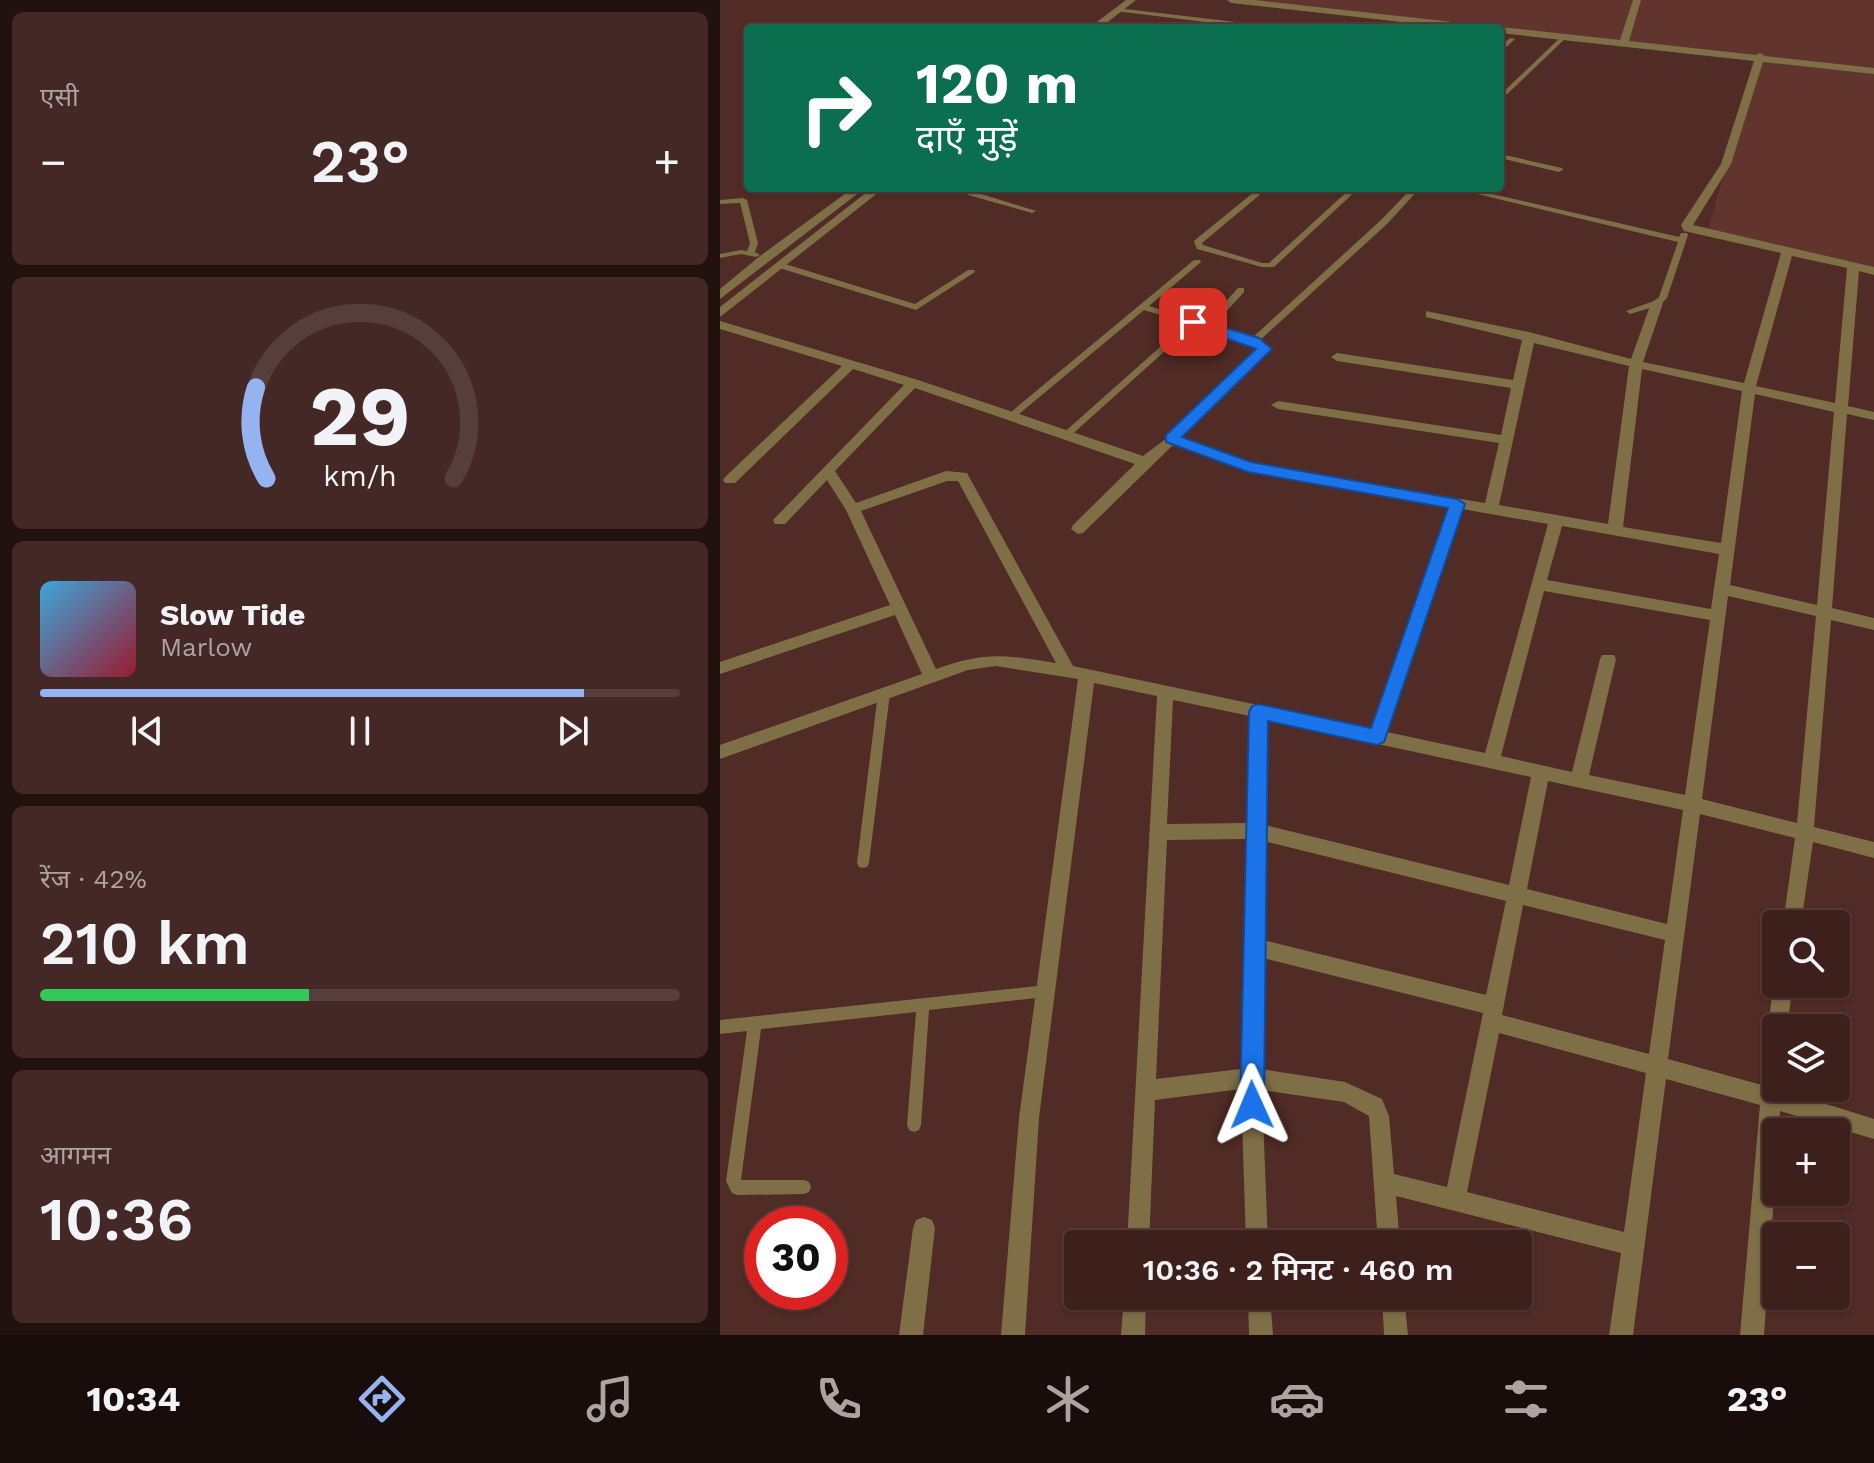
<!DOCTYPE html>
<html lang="hi">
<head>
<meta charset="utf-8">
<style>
  body { margin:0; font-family:"Work Sans","Noto Sans Devanagari",sans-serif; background:#442825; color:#f1f3f6; height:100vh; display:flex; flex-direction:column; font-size:30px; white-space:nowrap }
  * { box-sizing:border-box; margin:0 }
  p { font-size:26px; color:#ada3a3 }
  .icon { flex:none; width:44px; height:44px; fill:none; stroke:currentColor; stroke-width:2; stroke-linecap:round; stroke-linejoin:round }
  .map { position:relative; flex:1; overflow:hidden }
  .side { display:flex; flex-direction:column; gap:12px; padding:12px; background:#22120f; width:720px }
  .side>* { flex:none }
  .guide { position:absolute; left:24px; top:24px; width:760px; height:168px; border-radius:8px; box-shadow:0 2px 6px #0004,0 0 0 2px #563e3b; background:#0b6e4f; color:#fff; overflow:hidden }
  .fabs { position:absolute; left:1042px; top:910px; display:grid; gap:16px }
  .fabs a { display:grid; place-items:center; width:88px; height:88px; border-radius:8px; background:#3d201c; box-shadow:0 2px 6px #0004,0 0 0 2px #563e3b; font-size:40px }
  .speed { position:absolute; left:24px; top:1206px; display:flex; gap:16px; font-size:40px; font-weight:700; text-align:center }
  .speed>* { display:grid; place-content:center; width:104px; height:104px; border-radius:50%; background:#3d201c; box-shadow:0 2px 6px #0004,0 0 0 2px #563e3b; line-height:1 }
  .speed .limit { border:12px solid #d22; background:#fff; color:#111 }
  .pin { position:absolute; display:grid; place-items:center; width:68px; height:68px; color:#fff; margin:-34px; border-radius:16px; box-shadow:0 4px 12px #0006 }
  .me { position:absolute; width:88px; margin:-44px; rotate:359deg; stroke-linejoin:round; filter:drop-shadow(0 0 6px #0008) }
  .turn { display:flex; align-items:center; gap:28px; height:168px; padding:0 40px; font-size:36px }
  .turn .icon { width:104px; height:104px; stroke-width:2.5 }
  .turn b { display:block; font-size:56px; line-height:68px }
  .big { font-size:60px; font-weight:600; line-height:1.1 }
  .side .tile { flex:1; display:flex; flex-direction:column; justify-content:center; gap:12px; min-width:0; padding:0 28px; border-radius:12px; background:#442825 }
  .side .dial { align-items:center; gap:0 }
  .dial svg { height:208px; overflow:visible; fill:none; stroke:#563e3b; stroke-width:7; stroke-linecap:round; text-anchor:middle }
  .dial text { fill:#f1f3f6; stroke:none }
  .song { display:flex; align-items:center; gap:24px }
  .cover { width:96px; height:96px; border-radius:12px; background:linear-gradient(135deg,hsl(200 70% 55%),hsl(350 70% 35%)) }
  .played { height:8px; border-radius:4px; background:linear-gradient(90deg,#95b2f1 85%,#563e3b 85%) }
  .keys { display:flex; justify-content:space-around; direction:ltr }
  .heat { display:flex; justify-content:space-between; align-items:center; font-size:44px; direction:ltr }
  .charge { height:12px; border-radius:6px; background:linear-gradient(90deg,#34c759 42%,#563e3b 0) }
  .trip { position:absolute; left:344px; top:1230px; width:468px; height:80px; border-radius:8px; background:#3d201c; box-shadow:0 2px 6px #0004,0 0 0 2px #563e3b; font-weight:600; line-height:80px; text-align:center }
  .tab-bar { display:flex; height:128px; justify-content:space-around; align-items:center; background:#180d0b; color:#ada3a3 }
  .tab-bar .icon { width:56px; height:56px }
  .tab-bar .selected { color:#95b2f1 }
  .tab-bar b { font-size:36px; color:#f1f3f6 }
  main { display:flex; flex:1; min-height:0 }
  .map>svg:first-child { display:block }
  .built { fill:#61352e }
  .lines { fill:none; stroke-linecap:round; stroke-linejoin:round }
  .service { fill:#7e6f47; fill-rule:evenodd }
  .minor { fill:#7e6f47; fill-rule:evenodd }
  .tertiary { fill:#7e6f47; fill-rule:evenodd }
  .route { fill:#1a73e8; stroke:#114b97; stroke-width:2 }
</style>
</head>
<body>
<main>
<section class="side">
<div class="tile"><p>एसी</p>
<div class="heat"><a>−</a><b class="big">23°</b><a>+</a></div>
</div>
<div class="tile dial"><svg viewBox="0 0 100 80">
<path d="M14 69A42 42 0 1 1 86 69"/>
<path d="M14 69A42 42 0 0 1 10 34" stroke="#95b2f1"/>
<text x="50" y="56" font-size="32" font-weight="700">29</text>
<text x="50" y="72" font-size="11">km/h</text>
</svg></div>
<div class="tile">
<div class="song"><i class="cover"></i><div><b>Slow Tide</b><p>Marlow</p></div></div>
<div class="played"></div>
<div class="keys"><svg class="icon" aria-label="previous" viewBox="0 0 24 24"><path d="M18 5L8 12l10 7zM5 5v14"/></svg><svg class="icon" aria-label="pause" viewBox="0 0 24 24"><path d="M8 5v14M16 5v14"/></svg><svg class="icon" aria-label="next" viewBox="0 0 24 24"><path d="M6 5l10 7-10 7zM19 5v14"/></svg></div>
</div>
<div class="tile"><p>रेंज · 42%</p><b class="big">210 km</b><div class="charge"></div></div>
<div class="tile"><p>आगमन</p><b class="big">10:36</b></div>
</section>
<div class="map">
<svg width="1154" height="1335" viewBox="0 0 1154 1335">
  <rect width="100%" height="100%" fill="#512b25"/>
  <path class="built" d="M533 0H1154V267L988 229 1038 57Z"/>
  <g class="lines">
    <path class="service" d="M397 8 550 26 553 28H534L395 11 394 10Z
      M380 21 409 26 412 28H398L378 24V22Z
      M843 35 848 36 780 101V95Z
      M790 38 795 39 780 53V47Z
      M780 154 842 168 843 170 839 172 780 158Z
      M246 188H254L255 192 316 211 312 213 248 195Z
      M539 188H548L482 243 483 245 542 263H549L631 188H639L554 267H542L477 249 474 242 475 240Z
      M692 188H700L667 224 539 341 548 347V351L454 441 451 442 446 439 540 349 531 343 474 325 348 438H342L340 436 467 323 424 310 293 419 290 420 285 417 474 260H480L481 262 429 306 486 323 518 288H524V292L493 326 532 338 661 220Z
      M732 188H746L959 237 961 233H967L968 235 947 298 940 305 910 314 906 311 934 301 939 297 958 242Z
      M23 198 27 200 38 243 35 252 40 255 36 257 21 254 0 258V254L21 250 27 251 30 243 20 203 0 204V200Z
      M56 263H62L195 304 248 270H254L255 272 196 310 56 267Z
      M164 689 168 690 170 693 149 863 147 867 143 868 139 867 137 863 158 693 160 690Z
      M326 985 331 987 333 991 331 995 326 997 209 1010 201 1125 199 1130 194 1132 189 1130 187 1125 196 1012 41 1029 21 1180H84L89 1182 91 1187 89 1192 84 1194 17 1195 12 1193 6 1181 27 1031 0 1034V1020Z"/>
    <path class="minor" d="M507 0H535L760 25 765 28H735L511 3Z
      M913 0H921L909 41 1036 55 1040 53 1045 56 1154 68V74L1043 62 1011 164 973 225 1154 267V275L1139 271 1128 406 1154 412V420L1127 414 1112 608 1154 618V630L1111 620 1094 827 1154 842V858L1093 842 1081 924H1063L1075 838 980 814 948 1059 1042 1085 1053 984 1056 978V984H1073L1067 1028H1056V1088L1154 1119V1139L1060 1111 1059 1132H1056V1169L1044 1335H1020L1040 1105 946 1079 913 1335H889L901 1253 676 1196 680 1244H658L649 1116 624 1102 542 1090 548 1244H526L521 1089 435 1100 429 1244H407L437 696 374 683 319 1118 305 1335H281L299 1118 358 679 276 666 248 670 0 759V745L202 674 175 615 0 674V662L170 605 126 510 107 480 65 524H55L53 520 184 385 133 369 15 483H5L3 480 5 477 122 366 0 329V321L198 380 423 456 451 435 530 463 765 503 779 443 558 409 551 405 558 401 781 435 791 388 617 361 611 357 617 353 793 380 802 340 706 317V311L809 332 911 359 931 303 937 299 943 303 923 362 1024 383 1061 253 964 231 961 225 1001 164 1034 61 780 33V28H777L780 27 900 40ZM1072 256 1127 268 1115 403 1036 386ZM814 343 909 366 888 524 779 505ZM922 369 1022 391 1001 543 903 527ZM195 388 415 464 353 525 351 529 358 534 363 533 453 445 528 472 729 507 651 729 353 666 247 473 226 471 136 503 115 471ZM1035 394 1114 412 1097 605 1010 585ZM227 481H238L336 663C283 655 267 651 216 669L141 511ZM742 509 828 524 765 753 667 732ZM842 526 999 554 991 609 827 580ZM824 591 990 620 965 795 869 775 896 659 894 655H882L880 659 852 772 781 756ZM1008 596 1096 616 1077 823 982 799ZM453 700 530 716 527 823 447 824ZM546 720 811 777 789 885 545 825ZM828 781 963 810 947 924 807 889ZM527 839 521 1069 436 1079 447 840ZM544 841 786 901 766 995 543 940ZM803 905 945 940 929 1054 782 1015ZM543 958 763 1013 727 1187 674 1174 669 1116 662 1099 625 1082 541 1069ZM779 1033 926 1073 904 1232 747 1192Z
      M204 1217 212 1220 215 1228 203 1335H179L193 1228 196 1220Z
      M404 1296H426L425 1335H401Z
      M528 1296H550L553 1335H529Z
      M662 1296H684L688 1335H664Z"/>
    <path class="tertiary" d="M406 0H416L380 28H369Z
      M133 188H145L0 299V289L40 256Z
      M152 188H164L0 317V307Z"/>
  </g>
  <path class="route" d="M473 318 539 338 552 349 462 437 531 462 737 499 745 504 664 742 657 745 548 721 544 1105 540 1114 532 1117 524 1114 520 1105 529 712 532 706 538 704 651 728 728 508 528 472 446 442V435L536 349 468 325 466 322Z"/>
</svg>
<div class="fabs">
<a><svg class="icon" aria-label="search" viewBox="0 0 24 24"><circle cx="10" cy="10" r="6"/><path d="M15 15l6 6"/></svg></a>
<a><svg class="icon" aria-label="layers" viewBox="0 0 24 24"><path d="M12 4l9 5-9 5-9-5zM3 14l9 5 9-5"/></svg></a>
<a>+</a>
<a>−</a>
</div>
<div class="speed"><div class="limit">30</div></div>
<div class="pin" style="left:473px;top:322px;background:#d93025"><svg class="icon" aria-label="arrive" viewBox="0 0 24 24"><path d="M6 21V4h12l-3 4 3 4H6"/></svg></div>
<svg class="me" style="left:532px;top:1105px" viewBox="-20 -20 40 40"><path d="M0-17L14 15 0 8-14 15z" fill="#1a73e8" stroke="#fff" stroke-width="4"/></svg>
<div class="trip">10:36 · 2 मिनट · 460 m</div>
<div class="guide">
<div class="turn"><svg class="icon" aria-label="right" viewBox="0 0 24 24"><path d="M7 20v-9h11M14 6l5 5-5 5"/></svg><div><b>120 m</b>दाएँ मुड़ें</div></div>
</div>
</div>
</main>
<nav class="tab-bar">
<b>10:34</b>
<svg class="icon selected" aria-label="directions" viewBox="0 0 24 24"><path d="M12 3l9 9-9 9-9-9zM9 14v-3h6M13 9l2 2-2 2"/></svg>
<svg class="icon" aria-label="music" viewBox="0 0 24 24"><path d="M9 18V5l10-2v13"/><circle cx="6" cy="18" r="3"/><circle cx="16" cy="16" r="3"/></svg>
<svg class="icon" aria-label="phone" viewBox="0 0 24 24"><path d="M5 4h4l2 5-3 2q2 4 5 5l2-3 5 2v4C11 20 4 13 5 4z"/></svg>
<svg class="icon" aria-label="climate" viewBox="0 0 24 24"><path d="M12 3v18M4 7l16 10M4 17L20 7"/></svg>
<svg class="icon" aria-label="car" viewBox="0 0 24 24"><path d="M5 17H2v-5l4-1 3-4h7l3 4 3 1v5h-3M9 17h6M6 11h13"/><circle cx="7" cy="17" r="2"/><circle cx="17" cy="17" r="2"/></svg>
<svg class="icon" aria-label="filters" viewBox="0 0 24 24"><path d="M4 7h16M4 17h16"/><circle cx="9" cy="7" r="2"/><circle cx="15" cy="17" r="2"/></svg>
<b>23°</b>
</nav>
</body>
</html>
